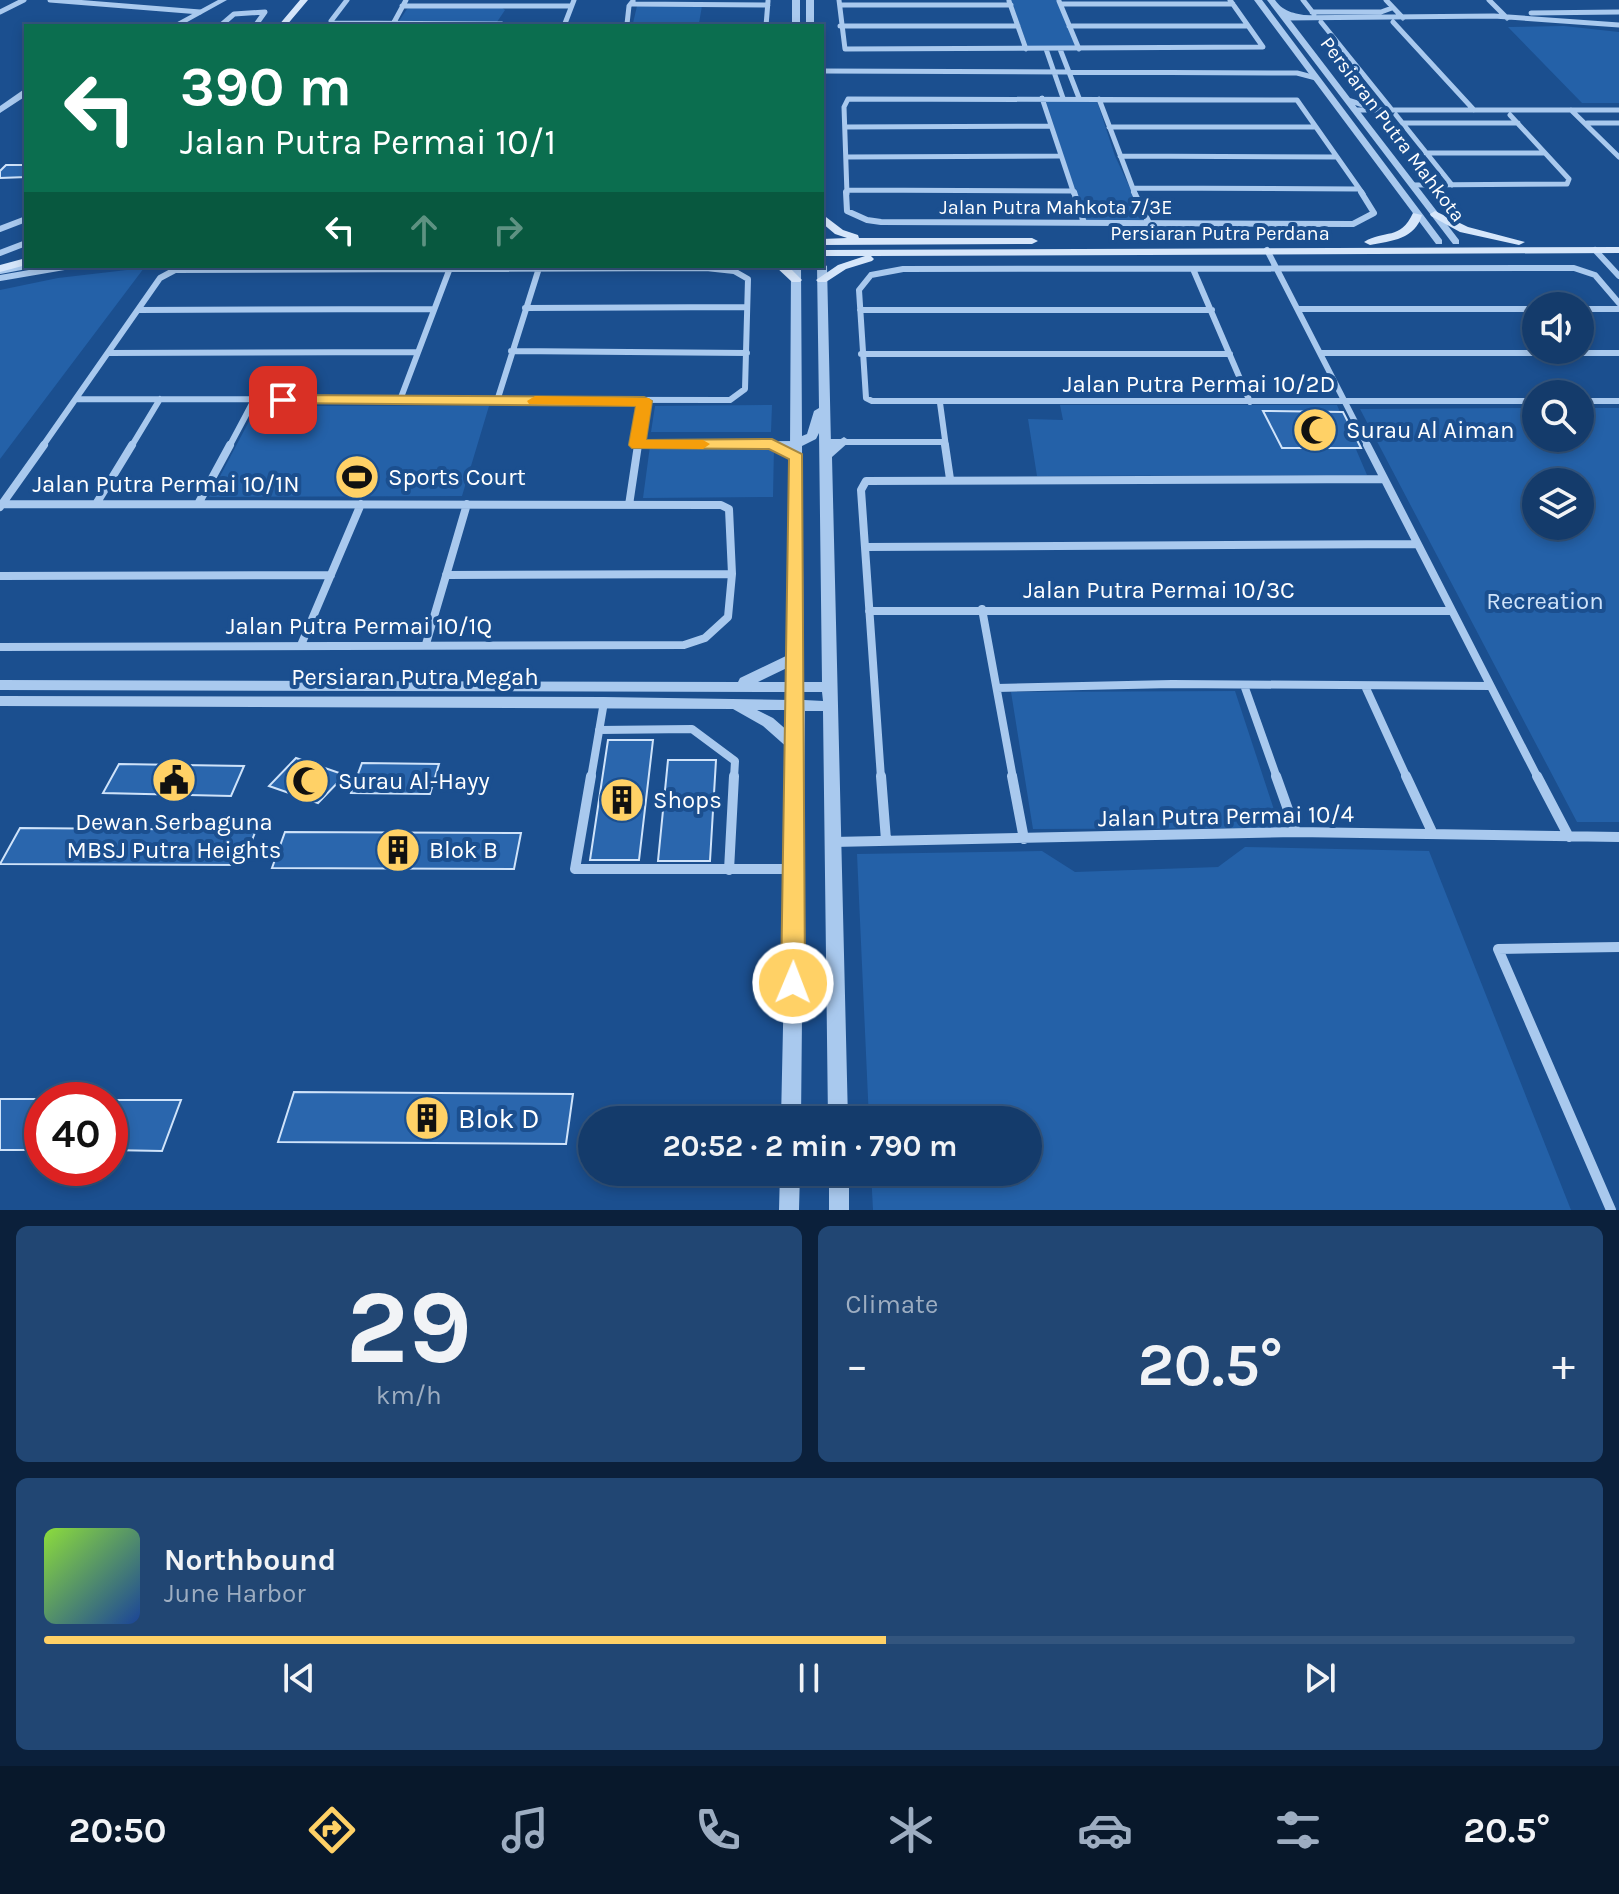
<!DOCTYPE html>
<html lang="en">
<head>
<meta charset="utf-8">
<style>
  body { margin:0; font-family:Karla,sans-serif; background:#214673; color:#f1f3f6; height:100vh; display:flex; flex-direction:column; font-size:30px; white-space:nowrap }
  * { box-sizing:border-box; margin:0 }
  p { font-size:26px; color:#9dadc1 }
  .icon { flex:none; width:44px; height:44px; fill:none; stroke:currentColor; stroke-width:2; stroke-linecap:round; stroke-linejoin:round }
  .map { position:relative; height:1210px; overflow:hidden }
  .sheet { display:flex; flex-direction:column; gap:16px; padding:16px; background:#0b203b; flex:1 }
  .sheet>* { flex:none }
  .banner { position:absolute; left:24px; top:24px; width:800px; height:244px; border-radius:0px; box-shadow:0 4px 12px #0003,0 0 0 2px #33557e; background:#0b6e4f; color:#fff; overflow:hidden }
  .buttons { position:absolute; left:1522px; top:292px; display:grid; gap:16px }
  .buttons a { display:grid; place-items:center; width:72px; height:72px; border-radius:50%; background:#143b6b; box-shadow:0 4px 12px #0003,0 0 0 2px #33557e; font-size:40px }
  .speed { position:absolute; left:24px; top:1082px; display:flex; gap:16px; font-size:40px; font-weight:700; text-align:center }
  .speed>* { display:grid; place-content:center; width:104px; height:104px; border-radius:50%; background:#143b6b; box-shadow:0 4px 12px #0003,0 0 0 2px #33557e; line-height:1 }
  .speed .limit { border:12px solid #d22; background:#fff; color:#111 }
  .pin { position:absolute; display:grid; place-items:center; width:68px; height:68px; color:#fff; margin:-34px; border-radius:16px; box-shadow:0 4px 12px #0006 }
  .me { position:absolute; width:88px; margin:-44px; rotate:1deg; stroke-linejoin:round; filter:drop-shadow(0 0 6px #0008) }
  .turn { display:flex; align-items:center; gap:28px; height:168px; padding:0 24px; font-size:36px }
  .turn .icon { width:104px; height:104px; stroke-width:2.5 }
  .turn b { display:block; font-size:56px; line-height:68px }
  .lanes { display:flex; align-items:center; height:76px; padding:0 24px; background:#0003; justify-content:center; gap:40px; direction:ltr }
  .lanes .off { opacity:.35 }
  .big { font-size:60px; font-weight:700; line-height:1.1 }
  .sheet .tile { flex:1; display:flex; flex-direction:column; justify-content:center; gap:12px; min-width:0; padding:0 28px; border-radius:12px; background:#214673 }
  .sheet .dial { align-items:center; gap:0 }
  .dial b { font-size:104px; line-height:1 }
  .song { display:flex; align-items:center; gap:24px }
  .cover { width:96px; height:96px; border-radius:12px; background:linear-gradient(135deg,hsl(90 70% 55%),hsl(220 70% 35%)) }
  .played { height:8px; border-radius:4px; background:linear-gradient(90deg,#ffd166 55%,#33557e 55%) }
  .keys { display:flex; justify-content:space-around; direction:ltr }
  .heat { display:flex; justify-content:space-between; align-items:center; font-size:44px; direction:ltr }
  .sheet .tiles { flex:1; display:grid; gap:16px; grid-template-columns:1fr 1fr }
  .tile:last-child { grid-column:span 2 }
  .trip { position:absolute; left:578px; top:1106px; width:464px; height:80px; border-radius:40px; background:#143b6b; box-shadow:0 4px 12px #0003,0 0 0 2px #33557e; font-weight:700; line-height:80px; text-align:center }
  .dock { display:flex; height:128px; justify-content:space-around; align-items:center; background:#08182b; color:#9dadc1 }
  .dock .icon { width:56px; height:56px }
  .dock .on { color:#ffd166 }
  .dock b { font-size:36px; color:#f1f3f6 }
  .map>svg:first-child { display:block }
  .green { fill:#2461a8; fill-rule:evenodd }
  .building { fill:#2a66ad; stroke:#cfe3fa; stroke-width:2 }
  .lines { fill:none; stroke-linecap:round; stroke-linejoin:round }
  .minor-far3 { stroke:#a9c9ee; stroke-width:5 }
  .minor-far2 { stroke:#a9c9ee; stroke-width:6 }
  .minor-far1 { stroke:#a9c9ee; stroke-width:8 }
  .minor { stroke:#a9c9ee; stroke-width:10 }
  .tertiary { fill:#a9c9ee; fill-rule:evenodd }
  .secondary { fill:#d6e6fa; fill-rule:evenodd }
  .route { fill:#ffd166; stroke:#a68842; stroke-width:2 }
  .slow { fill:#f59e0b }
  .labels { text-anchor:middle; stroke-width:8; stroke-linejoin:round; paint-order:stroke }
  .far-street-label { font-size:20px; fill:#fff; stroke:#1b4f8f }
  .street-label { font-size:24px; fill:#fff; stroke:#1b4f8f }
  .poi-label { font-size:24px; fill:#fff; stroke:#1b4f8f; text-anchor:start }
  .park-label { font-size:24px; fill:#cfe3fa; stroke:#1b4f8f }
  .near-poi-label { font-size:28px; fill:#fff; stroke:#1b4f8f; text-anchor:start }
</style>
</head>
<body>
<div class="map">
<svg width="1619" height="1210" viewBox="0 0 1619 1210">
  <rect width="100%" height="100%" fill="#1b4f8f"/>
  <path class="green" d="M1011 0H1057L1076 47H1028Z
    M637 6H702L699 23H633Z
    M414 7H501L505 10 497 22 399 21 407 9Z
    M1564 26 1619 32V103H1582L1508 27Z
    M1046 101H1097L1115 156 1145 220 1084 221Z
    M144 268 0 459V290L58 278Z
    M772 405 771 432H651L655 406Z
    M1060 405H1337L1367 475 1037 476 1028 419 1063 420Z
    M257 406H489L462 496 209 497Z
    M1536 408V438H1580V408H1619V822H1577L1360 409ZM1536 482H1580V526H1536Z
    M650 446H774L773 497 643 498Z
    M1235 691 1280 828 1033 829 1011 692Z
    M1245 847 1429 851 1571 1210H873L871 1172H1028V1120H869L857 854 1042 851 1075 872 1218 867Z"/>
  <path class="building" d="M6 165H26V177L0 178V171Z
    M1263 411 1343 412 1361 448H1282Z
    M608 740H653L639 860H590Z
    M296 758 345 775 318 803 269 786Z
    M668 760H716L710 861H658Z
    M362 763 439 764 430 794 351 793Z
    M119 764 244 766 231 796 103 793Z
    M20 828 256 830 242 865 0 864Z
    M285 832 521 833 514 869 272 868Z
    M294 1092 573 1094 566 1144 278 1142Z
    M0 1099H42V1150H0Z
    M110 1100H181L162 1151 110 1150Z"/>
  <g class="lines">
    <path class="minor-far3" d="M50 0 200 12
      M347 0 331 21 333 23 502 24
      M839 0 845 49 1263 47 1230 0
      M1303 0 1314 14
      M1386 0 1403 18
      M1489 0 1507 18
      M1009 1 1026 49
      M1059 1 1079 49
      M632 4 768 5
      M1061 4H1233
      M840 5H1011
      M402 6H571
      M0 12 24 0
      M1312 12H1381L1392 8
      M1531 13 1619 12
      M1285 18 1494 16 1619 25
      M1321 22 1392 110
      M1393 22 1474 110
      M627 24 629 6 633 1
      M565 25H704
      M220 26 234 14 265 12 255 26
      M392 26 406 0
      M564 26 574 0
      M766 26 768 1
      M840 26H1018
      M1069 26H1248
      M1046 49 1063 98
      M1060 49 1079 98
      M822 71 1297 73 1316 78
      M1042 98 1074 194
      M1099 99 1135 194
      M1355 110H1619
      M1571 110 1619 157
      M1396 115 1452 185
      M1403 123H1518
      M1587 123H1619
      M845 127 1050 126
      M1109 127H1316
      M1426 153H1545
      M1120 156 1337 157
      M846 157 1059 156
      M1413 185 1567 184 1569 179 1510 115
      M1133 188 1358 189
      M847 190 1071 191
      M847 194 844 107 848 99 1297 100 1363 194"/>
    <path class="minor-far2" d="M846 192 847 211 867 220 881 222 1353 224 1374 213 1361 192
      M1074 192 1084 223
      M1134 192 1149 223
      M0 229 26 219
      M1267 250 1368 447
      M1595 250 1619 276
      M0 253 26 243
      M1193 269 1250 402
      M0 271 26 266
      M0 278 70 266
      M525 308 746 307
      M1298 309H1536
      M1580 309H1619
      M138 310 434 309
      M860 310H1212
      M511 351 747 353
      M108 353 418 352
      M1322 353H1619
      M861 354H1230
      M400 400 450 268
      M497 401 539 268
      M1536 401H872L866 398 859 290 871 275 903 269 1574 268 1595 275 1619 303
      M1580 401H1619
      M940 403 946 447
      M825 442H944
      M637 445 797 444
      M42 447 160 278 175 270 706 268 734 271 748 279 745 389 730 400 76 399
      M131 447 160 399
      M229 447 254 400
      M637 447 644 401"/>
    <path class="minor-far1" d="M637 445H693
      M945 445 950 479
      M1367 445 1538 778
      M96 504 132 445
      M198 504 230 445
      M629 505 638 445
      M0 507 44 445
      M865 547 1417 544
      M446 575 732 574
      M0 576 331 575
      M982 609 1013 778
      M869 611H1449
      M426 644 467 504
      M301 645 361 504
      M0 647 684 645 705 638 728 617 732 574 729 509 721 505 3 504
      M1244 685 1277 778
      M1365 686 1407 778
      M997 688 1172 684 1490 686
      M599 730 692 729 735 761 734 778
      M591 778 604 702
      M881 778 861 490 866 481 1384 479"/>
    <path class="minor" d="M591 776 575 869H794
      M881 776 886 840
      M1012 776 1024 839
      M1276 776 1296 832
      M1406 776 1433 834
      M1537 776 1569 837
      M833 842 1296 832 1619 837
      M729 870 734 776
      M1611 1210 1498 949 1619 947"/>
    <path class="tertiary" d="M218 0H227L180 26H170Z
      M792 0H800V26H792Z
      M806 0H814V26H806Z
      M1254 0H1262L1442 240V244H1436Z
      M1267 0H1275C1284 13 1297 14 1312 16V20H1309L1288 17 1350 98 1381 108V112L1378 113 1355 105 1459 240V244H1453Z
      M23 90H26V96L0 113V106Z
      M822 263 827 266 831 445 844 437 850 441 832 457 848 1120H828L823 711H805L801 1120H781L789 749 763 726 733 709 0 706V696L604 697 789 700V692L0 690V680L738 682 740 678 786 656 790 646V458L766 444 772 440 790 449 791 266H801L802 436 807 434 814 411 819 408 817 266H822ZM819 433 822 682H804L802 446 816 439ZM789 667V682H758ZM804 692H822L823 701 804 700ZM757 710H789V732L773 718Z
      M780 1172H800L799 1210H779Z
      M829 1172H849V1210H829Z"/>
    <path class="secondary" d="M300 0H308L286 26H278Z
      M1435 211 1468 227 1525 242 1519 245 1460 232 1431 216 1430 214Z
      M1413 213 1422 215C1415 239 1392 241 1370 245L1364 242C1385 229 1400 241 1413 213Z
      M822 214 843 230 858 235 859 238H1032L1038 241 1032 244 822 245V239L847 238 835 234 822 223Z
      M1619 247V253L871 256 874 259 872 261 846 269 826 282H818L816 280 838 265 865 256H822V250Z
      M26 258V265L0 272V265Z
      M775 266H788L802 280 800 282H792Z"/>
  </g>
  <path class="route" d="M283 395 644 397 652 401 646 440 772 439 802 454 805 983 801 990 793 993 784 990 781 983 789 459 769 449 632 448 629 445 636 406 278 403V397Z"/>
  <path class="slow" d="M535 396 649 398 652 401 646 440H703L710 444 703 449 632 448 629 445 636 406 529 404 527 401Z"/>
  <defs>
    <g id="mosque-disc" transform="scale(2.3)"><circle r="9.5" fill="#ffd166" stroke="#1b4f8f"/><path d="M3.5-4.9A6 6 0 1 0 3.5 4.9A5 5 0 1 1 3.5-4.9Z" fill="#111"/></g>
    <g id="stadium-disc" transform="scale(2.3)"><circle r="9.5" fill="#ffd166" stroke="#1b4f8f"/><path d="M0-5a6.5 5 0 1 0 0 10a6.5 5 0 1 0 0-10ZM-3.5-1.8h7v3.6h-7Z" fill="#111"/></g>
    <g id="civic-disc" transform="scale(2.3)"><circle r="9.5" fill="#ffd166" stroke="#1b4f8f"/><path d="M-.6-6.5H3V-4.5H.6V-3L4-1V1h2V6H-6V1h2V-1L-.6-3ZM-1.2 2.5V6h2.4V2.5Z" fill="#111"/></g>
    <g id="building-disc" transform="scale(2.3)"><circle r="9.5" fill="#ffd166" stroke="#1b4f8f"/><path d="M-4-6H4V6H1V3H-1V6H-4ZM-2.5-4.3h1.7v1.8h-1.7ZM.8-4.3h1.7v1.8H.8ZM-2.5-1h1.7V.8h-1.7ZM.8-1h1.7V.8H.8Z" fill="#111"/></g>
  </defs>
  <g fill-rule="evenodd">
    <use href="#mosque-disc" x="1315" y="430"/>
    <use href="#stadium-disc" x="357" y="477"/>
    <use href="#civic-disc" x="174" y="780"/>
    <use href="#mosque-disc" x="307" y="781"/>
    <use href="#building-disc" x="622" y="800"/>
    <use href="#building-disc" x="398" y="850"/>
    <use href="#building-disc" x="427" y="1118"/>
  </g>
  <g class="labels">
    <g class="far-street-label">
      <text transform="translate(1393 129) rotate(53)" y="7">Persiaran Putra Mahkota</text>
      <text x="1056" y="214">Jalan Putra Mahkota 7/3E</text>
      <text x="1220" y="240">Persiaran Putra Perdana</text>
    </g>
    <g class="street-label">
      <text x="1199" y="392">Jalan Putra Permai 10/2D</text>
      <text x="166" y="492">Jalan Putra Permai 10/1N</text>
      <text x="1159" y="598">Jalan Putra Permai 10/3C</text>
      <text x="359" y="634">Jalan Putra Permai 10/1Q</text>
      <text x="415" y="685">Persiaran Putra Megah</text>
      <text transform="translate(1226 816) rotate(-1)" y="8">Jalan Putra Permai 10/4</text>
    </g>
    <g class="poi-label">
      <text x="1346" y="438">Surau Al Aiman</text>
      <text x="388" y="485">Sports Court</text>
      <text x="338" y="789">Surau Al-Hayy</text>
      <text x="653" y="808">Shops</text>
      <text x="174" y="830" text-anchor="middle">Dewan Serbaguna<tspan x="174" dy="28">MBSJ Putra Heights</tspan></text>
      <text x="429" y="858">Blok B</text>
    </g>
    <g class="park-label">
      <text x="1545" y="609">Recreation</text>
    </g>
    <g class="near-poi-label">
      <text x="458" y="1128">Blok D</text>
    </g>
  </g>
</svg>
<div class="buttons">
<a><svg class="icon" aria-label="sound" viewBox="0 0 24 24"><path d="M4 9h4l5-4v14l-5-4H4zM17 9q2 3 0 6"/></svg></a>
<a><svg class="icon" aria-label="search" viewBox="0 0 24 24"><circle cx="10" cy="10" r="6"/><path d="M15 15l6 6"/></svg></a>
<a><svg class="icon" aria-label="layers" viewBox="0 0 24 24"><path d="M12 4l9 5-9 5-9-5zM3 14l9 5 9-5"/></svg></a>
</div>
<div class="speed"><div class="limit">40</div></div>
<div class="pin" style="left:283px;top:400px;background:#d93025"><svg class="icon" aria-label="arrive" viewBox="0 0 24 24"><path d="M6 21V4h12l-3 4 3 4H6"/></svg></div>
<svg class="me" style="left:793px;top:983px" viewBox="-20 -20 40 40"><circle r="17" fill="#ffd166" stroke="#fff" stroke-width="3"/><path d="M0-11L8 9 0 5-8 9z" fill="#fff"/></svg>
<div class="trip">20:52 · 2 min · 790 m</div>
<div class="banner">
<div class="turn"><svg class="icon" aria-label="left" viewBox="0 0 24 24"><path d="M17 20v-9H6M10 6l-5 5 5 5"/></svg><div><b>390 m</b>Jalan Putra Permai 10/1</div></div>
<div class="lanes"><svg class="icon" aria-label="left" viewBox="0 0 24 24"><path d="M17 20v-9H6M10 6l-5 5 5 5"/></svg><svg class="icon off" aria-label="ahead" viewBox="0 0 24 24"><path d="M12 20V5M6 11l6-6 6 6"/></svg><svg class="icon off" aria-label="right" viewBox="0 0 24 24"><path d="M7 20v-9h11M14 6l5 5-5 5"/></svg></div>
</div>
</div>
<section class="sheet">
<div class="tiles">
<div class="tile dial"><b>29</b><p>km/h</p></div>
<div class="tile"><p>Climate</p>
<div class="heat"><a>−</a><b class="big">20.5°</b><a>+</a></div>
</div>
<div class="tile">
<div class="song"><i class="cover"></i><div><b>Northbound</b><p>June Harbor</p></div></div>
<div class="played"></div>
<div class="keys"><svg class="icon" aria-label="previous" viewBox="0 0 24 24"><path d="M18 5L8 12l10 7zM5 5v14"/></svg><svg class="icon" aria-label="pause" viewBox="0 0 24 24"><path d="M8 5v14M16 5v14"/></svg><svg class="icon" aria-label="next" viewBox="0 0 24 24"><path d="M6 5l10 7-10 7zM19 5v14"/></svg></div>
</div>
</div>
</section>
<nav class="dock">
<b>20:50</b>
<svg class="icon on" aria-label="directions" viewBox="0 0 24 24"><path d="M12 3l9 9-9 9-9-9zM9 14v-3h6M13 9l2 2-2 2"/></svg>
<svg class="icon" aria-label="music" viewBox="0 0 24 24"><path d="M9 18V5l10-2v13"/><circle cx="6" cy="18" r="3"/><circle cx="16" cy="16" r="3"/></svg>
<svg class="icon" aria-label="phone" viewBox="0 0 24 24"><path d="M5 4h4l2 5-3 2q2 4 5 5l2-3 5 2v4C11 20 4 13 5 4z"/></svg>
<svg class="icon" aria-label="climate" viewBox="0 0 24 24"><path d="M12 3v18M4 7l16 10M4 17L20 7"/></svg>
<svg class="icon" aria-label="car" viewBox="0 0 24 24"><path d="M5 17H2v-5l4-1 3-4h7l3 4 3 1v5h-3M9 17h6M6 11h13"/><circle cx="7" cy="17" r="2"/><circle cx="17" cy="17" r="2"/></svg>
<svg class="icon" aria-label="filters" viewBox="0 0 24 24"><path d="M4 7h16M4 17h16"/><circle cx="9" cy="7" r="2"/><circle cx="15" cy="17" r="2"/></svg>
<b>20.5°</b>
</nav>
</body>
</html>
